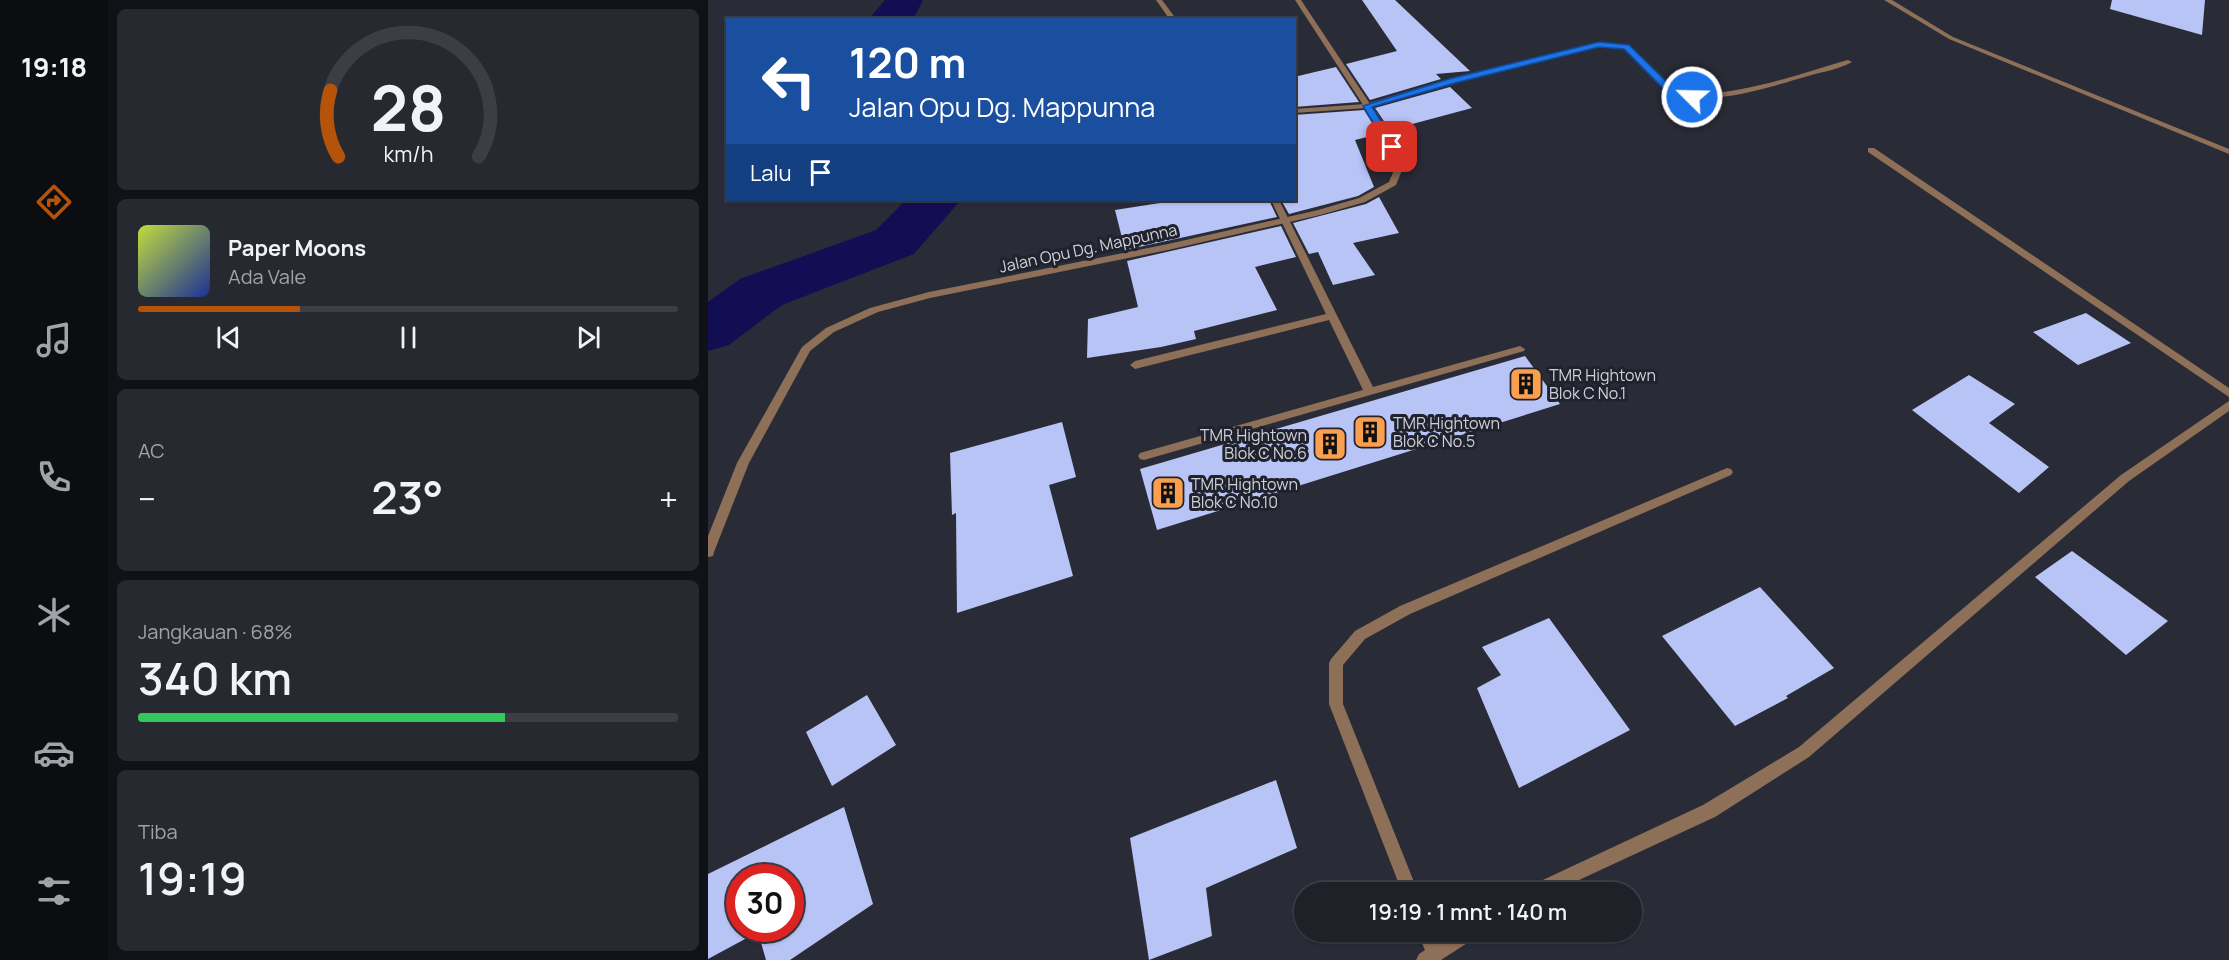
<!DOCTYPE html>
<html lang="id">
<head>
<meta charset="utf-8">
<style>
  body { margin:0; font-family:Manrope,sans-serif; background:#272931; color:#f1f3f6; height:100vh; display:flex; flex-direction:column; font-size:22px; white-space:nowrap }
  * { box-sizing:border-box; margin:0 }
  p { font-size:20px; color:#a1a3a8 }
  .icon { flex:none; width:33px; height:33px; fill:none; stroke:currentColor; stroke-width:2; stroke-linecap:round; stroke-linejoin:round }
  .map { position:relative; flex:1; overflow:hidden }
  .panel { display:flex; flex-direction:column; gap:9px; padding:9px; background:#111217; width:600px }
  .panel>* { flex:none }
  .banner { position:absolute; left:18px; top:18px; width:570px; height:183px; border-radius:0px; box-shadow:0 2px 4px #0004,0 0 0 2px #3c3e46; background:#1a4fa0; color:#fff; overflow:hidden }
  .speed { position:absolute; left:18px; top:864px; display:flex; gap:12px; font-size:30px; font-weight:700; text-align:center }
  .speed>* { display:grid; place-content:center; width:78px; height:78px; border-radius:50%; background:#1f2129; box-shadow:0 2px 4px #0004,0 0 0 2px #3c3e46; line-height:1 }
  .speed .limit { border:9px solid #d22; background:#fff; color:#111 }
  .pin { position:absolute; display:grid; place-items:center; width:51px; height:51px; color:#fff; margin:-26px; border-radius:12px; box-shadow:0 3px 9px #0006 }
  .me { position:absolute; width:66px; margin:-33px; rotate:293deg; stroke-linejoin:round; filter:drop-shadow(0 0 4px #0008) }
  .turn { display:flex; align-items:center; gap:21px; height:126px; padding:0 24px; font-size:27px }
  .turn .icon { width:78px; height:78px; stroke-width:2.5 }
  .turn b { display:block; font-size:42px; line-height:51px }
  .then { display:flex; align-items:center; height:57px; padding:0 24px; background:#0003; gap:12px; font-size:22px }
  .big { font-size:45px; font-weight:600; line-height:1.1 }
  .panel .tile { flex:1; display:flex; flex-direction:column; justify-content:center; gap:9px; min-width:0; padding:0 21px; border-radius:9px; background:#272931 }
  .panel .dial { align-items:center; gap:0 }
  .dial svg { height:156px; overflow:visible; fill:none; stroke:#3c3e46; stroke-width:7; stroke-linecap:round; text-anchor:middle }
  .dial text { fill:#f1f3f6; stroke:none }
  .song { display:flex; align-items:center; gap:18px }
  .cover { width:72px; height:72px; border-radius:9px; background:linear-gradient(135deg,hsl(70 70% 55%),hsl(230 70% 35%)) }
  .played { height:6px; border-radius:3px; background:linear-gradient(90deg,#b45309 30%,#3c3e46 30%) }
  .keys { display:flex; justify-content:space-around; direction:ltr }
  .heat { display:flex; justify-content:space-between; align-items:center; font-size:33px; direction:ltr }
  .charge { height:9px; border-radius:4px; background:linear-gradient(90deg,#34c759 68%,#3c3e46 0) }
  .trip { position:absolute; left:586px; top:882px; width:348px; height:60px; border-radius:30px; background:#1f2129; box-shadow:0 2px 4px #0004,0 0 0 2px #3c3e46; font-weight:600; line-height:60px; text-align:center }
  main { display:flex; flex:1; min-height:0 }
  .tab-bar { display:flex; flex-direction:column; width:108px; justify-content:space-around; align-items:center; background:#0c0d10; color:#a1a3a8 }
  .tab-bar .icon { width:42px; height:42px }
  .tab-bar .active { color:#b45309 }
  .tab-bar b { font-size:27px; color:#f1f3f6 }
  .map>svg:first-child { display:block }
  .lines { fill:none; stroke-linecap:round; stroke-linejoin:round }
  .river { fill:#120e53; fill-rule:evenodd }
  .building { fill:#b8c4f5; fill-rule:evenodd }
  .minor { fill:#8e6f57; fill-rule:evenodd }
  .tertiary { fill:#8e6f57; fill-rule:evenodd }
  .route { fill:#1a73e8; stroke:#114b97; stroke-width:1.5 }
  .labels { text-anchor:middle; stroke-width:6; stroke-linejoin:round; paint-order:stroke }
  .street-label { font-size:16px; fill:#cfd1d9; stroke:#20222d }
  .poi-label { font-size:16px; fill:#cfd1d9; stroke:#20222d; text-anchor:start }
</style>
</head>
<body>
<main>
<nav class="tab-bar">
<b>19:18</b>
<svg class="icon active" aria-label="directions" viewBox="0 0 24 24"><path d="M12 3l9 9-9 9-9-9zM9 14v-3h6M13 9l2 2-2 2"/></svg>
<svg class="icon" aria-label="music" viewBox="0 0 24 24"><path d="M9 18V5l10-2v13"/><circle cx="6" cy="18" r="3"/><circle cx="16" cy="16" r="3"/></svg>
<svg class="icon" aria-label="phone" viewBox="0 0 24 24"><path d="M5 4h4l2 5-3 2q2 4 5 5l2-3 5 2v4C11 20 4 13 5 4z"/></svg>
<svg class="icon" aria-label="climate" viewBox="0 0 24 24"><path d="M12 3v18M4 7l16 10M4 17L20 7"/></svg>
<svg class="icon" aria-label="car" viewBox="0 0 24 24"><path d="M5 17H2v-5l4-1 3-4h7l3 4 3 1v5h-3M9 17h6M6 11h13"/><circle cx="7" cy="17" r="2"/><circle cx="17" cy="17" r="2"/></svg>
<svg class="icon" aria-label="filters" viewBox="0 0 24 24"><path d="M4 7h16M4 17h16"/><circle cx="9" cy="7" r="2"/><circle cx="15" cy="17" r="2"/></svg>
</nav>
<section class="panel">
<div class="tile dial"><svg viewBox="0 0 100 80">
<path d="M14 69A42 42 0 1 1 86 69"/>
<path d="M14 69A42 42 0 0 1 10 35" stroke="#b45309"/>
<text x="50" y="56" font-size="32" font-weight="700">28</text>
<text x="50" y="72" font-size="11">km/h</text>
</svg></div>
<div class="tile">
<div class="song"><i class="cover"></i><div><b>Paper Moons</b><p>Ada Vale</p></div></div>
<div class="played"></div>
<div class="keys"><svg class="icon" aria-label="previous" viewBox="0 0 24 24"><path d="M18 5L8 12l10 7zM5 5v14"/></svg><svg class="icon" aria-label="pause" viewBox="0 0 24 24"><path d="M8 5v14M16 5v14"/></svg><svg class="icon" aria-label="next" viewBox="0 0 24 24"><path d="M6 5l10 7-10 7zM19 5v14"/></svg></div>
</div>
<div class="tile"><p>AC</p>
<div class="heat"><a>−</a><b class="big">23°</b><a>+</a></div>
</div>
<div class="tile"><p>Jangkauan · 68%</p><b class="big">340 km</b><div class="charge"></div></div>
<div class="tile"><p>Tiba</p><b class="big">19:19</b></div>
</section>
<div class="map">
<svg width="1521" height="960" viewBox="0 0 1521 960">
  <rect width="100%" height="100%" fill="#292c37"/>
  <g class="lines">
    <path class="river" d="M177 0H215L205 20H160Z
      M198 200H253L206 254 74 305 21 345 0 351V302L32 279 168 230Z"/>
  </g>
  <path class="building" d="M654 0H687L762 71 728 74 733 79 662 100 638 64 689 51Z
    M1404 0H1497L1494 35 1402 9Z
    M628 67 651 102 586 107V77Z
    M742 87 764 108 682 130 667 108Z
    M656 110 671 134 647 140 666 187 650 196 581 214 573 200H586V115Z
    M671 197 691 233 645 243 667 275 625 285 610 252 601 254 585 223 658 204Z
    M471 200H561L569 217 417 250 407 210Z
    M573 226 588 257 547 267 569 310 486 331 488 339 453 347 379 358 380 319 430 307 419 261Z
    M1378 313 1423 343 1370 365 1325 332Z
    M817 356 852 404 449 530 432 469Z
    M1261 375 1307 404 1281 423 1341 467 1311 493 1204 410Z
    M354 422 368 477 341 485 365 576 249 613 248 513 244 515 242 453Z
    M1364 551 1460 621 1418 655 1327 577Z
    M1052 587 1126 668 1078 696 1080 698 1027 726 954 636Z
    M841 618 922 730 811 788 769 688 793 675 774 647Z
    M159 695 188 745 124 786 98 732Z
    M568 780 589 848 498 888 504 936 441 960 422 838Z
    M136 807 165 904 82 960H58L50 932 0 959V874ZM32 878H82V928H32Z"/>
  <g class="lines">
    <path class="minor" d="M448 0H454L469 20H462Z
      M1176 0H1184L1245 37 1521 149V154L1241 39Z
      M891 43 921 45C934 59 947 78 964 87 1002 108 1099 71 1140 60L1144 62C1132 69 1114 72 1100 76 1061 87 988 113 952 86L916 49 891 47 747 83 659 108 586 113V109L658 104 741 79Z
      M1160 148H1166L1521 388V397L1160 152Z
      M563 200H571L665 387 812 346 817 349 816 351 436 460 432 459 430 456 432 453 655 390 621 320 427 369 422 365 427 361 618 314Z
      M1521 401V411L1421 481 1101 757 1007 817 845 892H820L822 886 995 805 1091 747 1413 475Z
      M1019 468 1023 469 1025 472 1023 475 702 614 657 639 635 665V704L710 892H694L621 704V663L623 659 647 631 692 606Z
      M709 932H726L731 941 746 932H770L767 938 733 960H708L711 954 717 950Z"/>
    <path class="tertiary" d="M587 0H593L680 131 697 163 688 185 657 202 612 215 460 250 222 298 170 312 126 332 102 351 41 463 6 552 5 556 0 557V536L29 463 94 347 118 328 162 308 221 292 460 244 610 210 651 198 681 182 689 163 672 131Z"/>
  </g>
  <path class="route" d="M891 42 921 45 964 87 988 97 984 99 958 91 916 49 891 47 747 83 664 107 689 147 684 150 680 147 655 106 741 79Z"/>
  <defs>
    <g id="building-square" transform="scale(1.725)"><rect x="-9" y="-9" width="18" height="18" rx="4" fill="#fa9f4e" stroke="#20222d"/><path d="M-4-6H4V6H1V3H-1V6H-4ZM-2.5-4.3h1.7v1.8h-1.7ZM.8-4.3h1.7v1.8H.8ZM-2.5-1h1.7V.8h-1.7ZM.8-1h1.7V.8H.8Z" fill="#111"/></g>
  </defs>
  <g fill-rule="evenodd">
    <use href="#building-square" x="818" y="384"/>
    <use href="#building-square" x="662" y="432"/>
    <use href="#building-square" x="622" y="444"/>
    <use href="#building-square" x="460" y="493"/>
  </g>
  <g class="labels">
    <g class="street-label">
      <text transform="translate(380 248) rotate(-12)" y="6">Jalan Opu Dg. Mappunna</text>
    </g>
    <g class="poi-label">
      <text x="841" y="381">TMR Hightown<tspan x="841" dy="18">Blok C No.1</tspan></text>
      <text x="685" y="429">TMR Hightown<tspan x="685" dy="18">Blok C No.5</tspan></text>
      <text x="599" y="441" text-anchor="end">TMR Hightown<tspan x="599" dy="18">Blok C No.6</tspan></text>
      <text x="483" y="490">TMR Hightown<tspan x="483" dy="18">Blok C No.10</tspan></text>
    </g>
  </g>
</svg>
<div class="speed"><div class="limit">30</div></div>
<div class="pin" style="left:684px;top:147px;background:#d93025"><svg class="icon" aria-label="arrive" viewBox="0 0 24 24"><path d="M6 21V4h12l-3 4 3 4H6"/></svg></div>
<svg class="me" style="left:984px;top:97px" viewBox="-20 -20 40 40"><circle r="17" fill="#1a73e8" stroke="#fff" stroke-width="3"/><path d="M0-11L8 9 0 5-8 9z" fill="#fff"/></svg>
<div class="trip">19:19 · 1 mnt · 140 m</div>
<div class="banner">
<div class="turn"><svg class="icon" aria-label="left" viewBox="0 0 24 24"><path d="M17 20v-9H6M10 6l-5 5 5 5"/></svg><div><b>120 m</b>Jalan Opu Dg. Mappunna</div></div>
<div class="then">Lalu<svg class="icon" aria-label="arrive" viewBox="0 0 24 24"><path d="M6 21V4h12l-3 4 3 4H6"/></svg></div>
</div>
</div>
</main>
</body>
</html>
